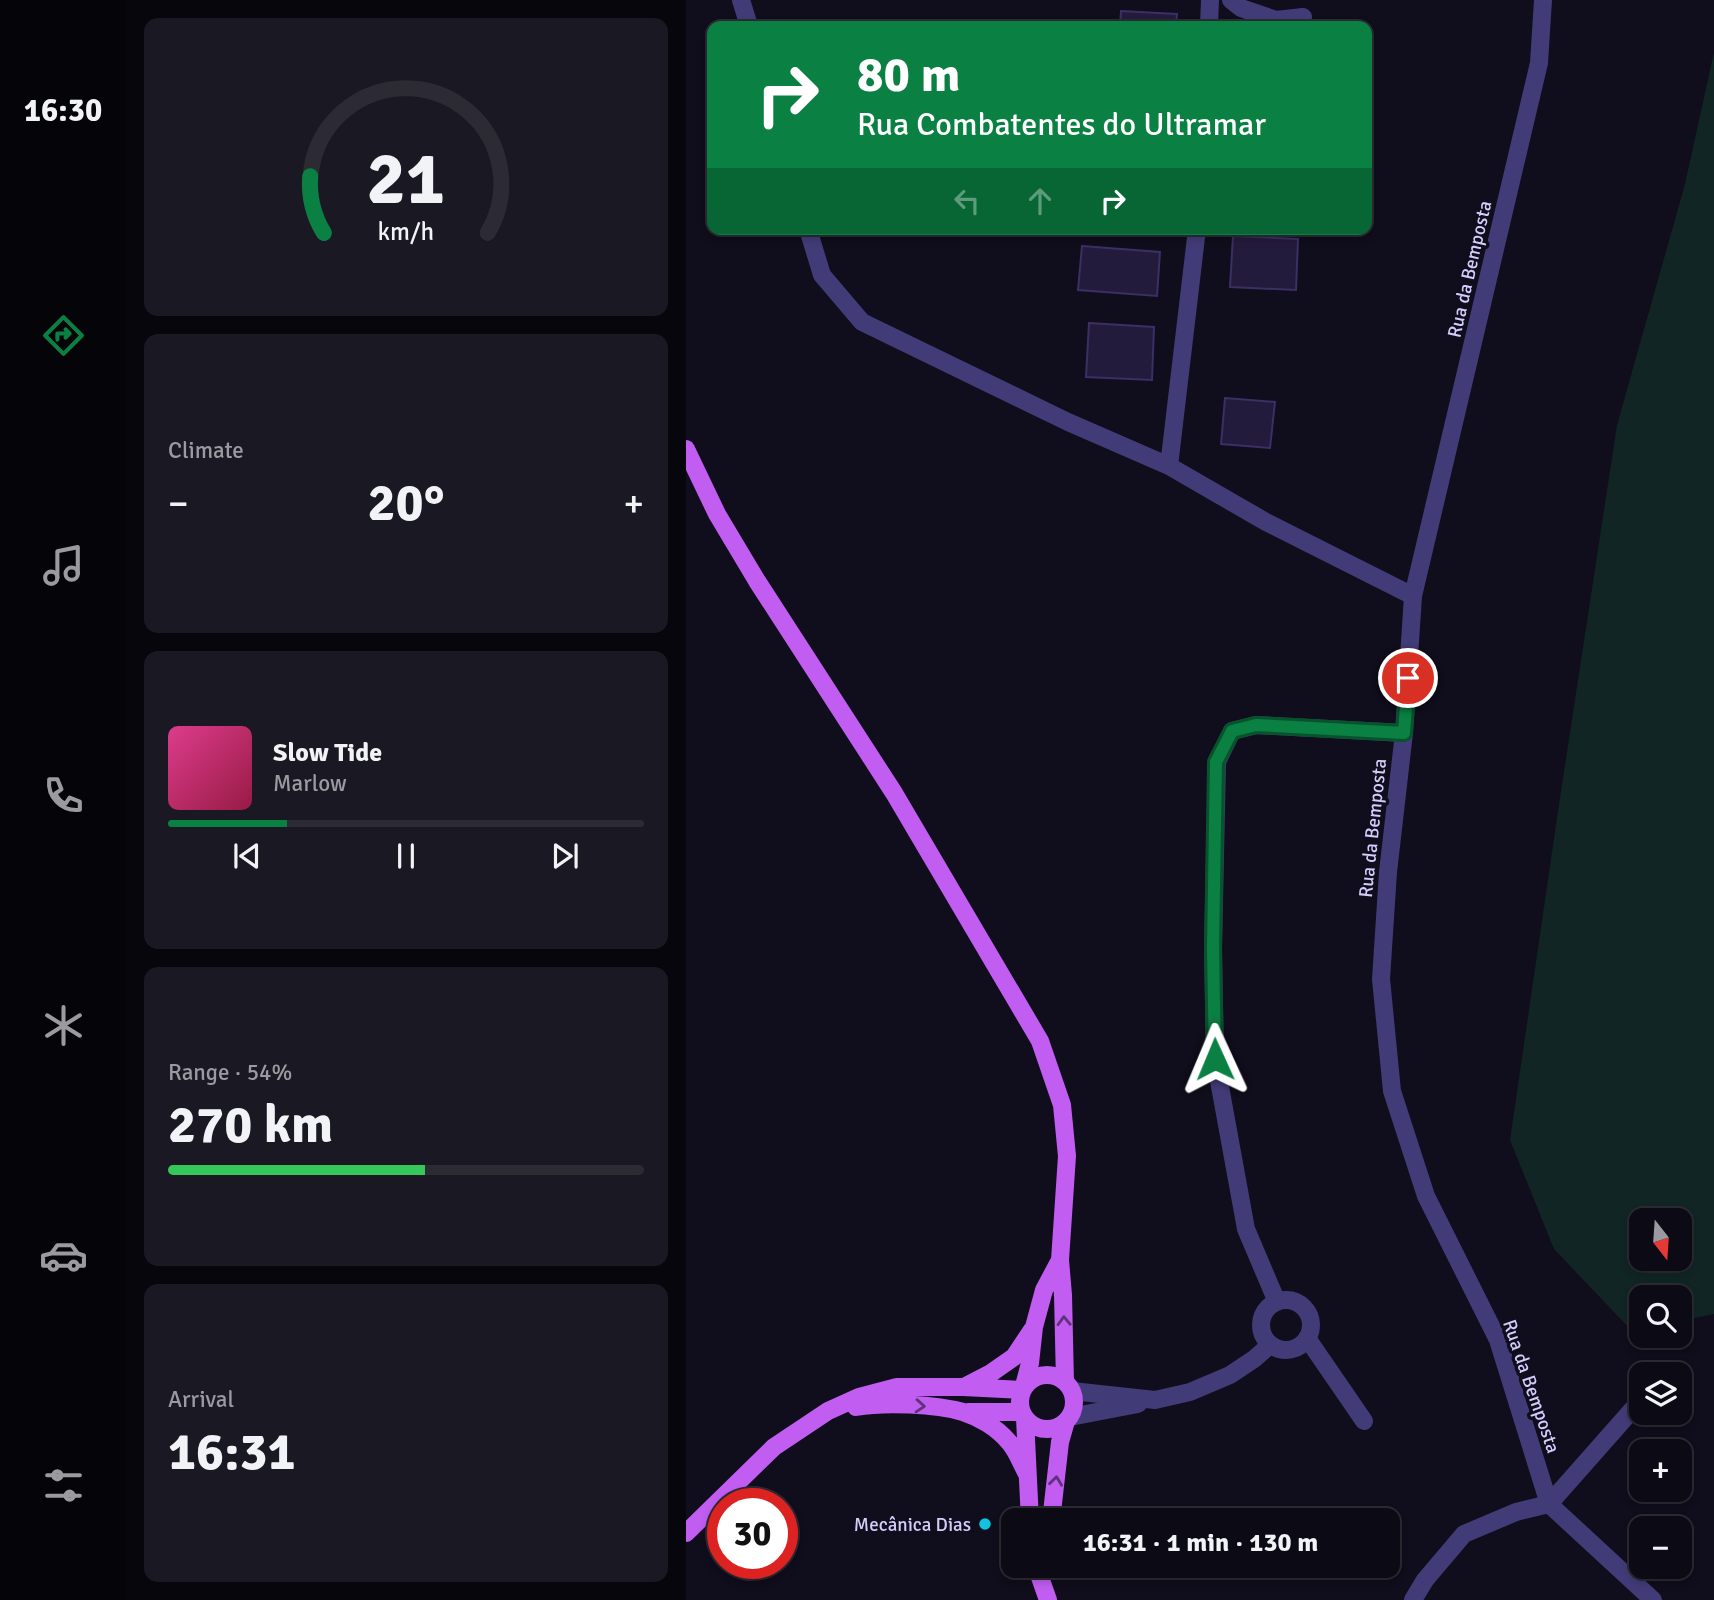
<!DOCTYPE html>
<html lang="en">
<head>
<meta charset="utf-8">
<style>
  body { margin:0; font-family:Signika,sans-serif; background:#1a1822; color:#f1f3f6; height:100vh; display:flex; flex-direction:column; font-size:26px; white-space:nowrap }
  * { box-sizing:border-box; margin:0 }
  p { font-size:23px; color:#9a9aa0 }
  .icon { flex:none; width:38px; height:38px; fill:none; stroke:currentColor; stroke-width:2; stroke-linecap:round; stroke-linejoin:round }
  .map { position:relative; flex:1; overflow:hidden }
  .details { display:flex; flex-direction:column; gap:18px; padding:18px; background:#07060c; width:560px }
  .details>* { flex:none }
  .hud { position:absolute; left:21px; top:21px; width:665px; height:214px; border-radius:14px; box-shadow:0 4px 10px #0003,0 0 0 2px #2c2b34; background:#0b8043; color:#fff; overflow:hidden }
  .needle { width:46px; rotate:163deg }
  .tools { position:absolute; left:943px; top:1208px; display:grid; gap:14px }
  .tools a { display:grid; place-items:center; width:63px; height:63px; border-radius:14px; background:#0c0a15; box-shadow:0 4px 10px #0003,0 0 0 2px #2c2b34; font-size:35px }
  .speed { position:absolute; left:21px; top:1488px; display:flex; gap:14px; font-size:35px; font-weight:700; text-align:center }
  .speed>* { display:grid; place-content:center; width:91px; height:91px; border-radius:50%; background:#0c0a15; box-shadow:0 4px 10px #0003,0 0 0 2px #2c2b34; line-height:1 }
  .speed .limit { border:10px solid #d22; background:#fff; color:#111 }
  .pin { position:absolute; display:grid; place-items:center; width:60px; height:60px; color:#fff; margin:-30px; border:4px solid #fff; border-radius:50%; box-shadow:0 2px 7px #0007 }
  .me { position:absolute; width:77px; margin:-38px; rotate:359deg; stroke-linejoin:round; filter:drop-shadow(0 0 5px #0008) }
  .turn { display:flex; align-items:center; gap:24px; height:147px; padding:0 35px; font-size:32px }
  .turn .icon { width:91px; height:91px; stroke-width:2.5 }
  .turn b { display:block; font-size:49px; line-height:60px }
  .lanes { display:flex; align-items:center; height:66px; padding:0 35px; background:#0003; justify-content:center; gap:35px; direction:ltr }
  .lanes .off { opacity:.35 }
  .big { font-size:52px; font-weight:800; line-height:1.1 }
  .details .widget { flex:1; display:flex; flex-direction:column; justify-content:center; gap:10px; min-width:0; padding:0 24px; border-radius:14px; background:#1a1822 }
  .details .dial { align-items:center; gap:0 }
  .dial svg { height:182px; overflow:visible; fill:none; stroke:#2c2b34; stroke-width:7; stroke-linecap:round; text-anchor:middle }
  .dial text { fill:#f1f3f6; stroke:none }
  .song { display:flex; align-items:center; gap:21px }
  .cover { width:84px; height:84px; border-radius:10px; background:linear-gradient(135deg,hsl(330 70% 55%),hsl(340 70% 35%)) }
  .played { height:7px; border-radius:4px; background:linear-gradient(90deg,#0b8043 25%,#2c2b34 25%) }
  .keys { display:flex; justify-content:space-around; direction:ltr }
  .heat { display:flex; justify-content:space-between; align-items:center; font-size:38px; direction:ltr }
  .charge { height:10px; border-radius:5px; background:linear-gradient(90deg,#34c759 54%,#2c2b34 0) }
  .trip { position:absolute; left:315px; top:1508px; width:399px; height:70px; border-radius:14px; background:#0c0a15; box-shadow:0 4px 10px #0003,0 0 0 2px #2c2b34; font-weight:800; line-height:70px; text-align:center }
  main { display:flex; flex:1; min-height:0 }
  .dock { display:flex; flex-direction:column; width:126px; justify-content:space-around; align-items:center; background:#050408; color:#9a9aa0 }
  .dock .icon { width:49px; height:49px }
  .dock .selected { color:#0b8043 }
  .dock b { font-size:32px; color:#f1f3f6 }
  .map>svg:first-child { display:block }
  .green { fill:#112525; fill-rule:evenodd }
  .building { fill:#231b3b; stroke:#3c2f65; stroke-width:2 }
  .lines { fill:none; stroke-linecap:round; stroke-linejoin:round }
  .minor { stroke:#413c77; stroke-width:18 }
  .major { stroke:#c15df1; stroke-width:18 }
  .oneway { stroke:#60317c }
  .route-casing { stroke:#07532c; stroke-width:18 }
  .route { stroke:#0b8043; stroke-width:12 }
  .poi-dot { fill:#13c1e0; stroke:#100d1c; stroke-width:2.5 }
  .labels { text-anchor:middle; stroke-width:7; stroke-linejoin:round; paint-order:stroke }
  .street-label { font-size:19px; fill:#d4ccfb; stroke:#100d1c }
  .poi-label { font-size:19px; fill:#d4ccfb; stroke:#100d1c; text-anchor:end }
</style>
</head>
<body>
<main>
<nav class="dock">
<b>16:30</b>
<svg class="icon selected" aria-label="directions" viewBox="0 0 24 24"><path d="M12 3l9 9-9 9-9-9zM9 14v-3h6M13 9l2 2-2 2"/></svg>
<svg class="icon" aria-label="music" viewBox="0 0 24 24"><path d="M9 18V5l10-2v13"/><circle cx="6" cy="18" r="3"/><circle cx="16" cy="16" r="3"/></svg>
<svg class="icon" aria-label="phone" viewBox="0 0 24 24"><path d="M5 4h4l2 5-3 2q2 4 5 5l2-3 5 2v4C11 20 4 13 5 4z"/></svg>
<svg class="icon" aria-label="climate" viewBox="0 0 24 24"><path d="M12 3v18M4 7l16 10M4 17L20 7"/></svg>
<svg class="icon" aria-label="car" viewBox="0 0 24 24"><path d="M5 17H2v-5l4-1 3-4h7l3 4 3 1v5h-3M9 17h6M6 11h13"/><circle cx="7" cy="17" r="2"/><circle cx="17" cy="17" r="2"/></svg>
<svg class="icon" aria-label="filters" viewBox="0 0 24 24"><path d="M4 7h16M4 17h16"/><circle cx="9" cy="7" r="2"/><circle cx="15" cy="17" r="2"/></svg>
</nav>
<section class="details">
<div class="widget dial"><svg viewBox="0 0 100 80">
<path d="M14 69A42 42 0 1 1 86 69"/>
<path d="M14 69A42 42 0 0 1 8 44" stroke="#0b8043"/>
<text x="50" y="56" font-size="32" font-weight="700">21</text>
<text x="50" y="72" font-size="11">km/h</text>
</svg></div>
<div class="widget"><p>Climate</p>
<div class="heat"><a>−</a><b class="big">20°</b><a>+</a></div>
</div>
<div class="widget">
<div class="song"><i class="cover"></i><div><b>Slow Tide</b><p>Marlow</p></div></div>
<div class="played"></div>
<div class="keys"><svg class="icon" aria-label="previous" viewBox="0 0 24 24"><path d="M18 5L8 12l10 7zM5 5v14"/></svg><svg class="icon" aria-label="pause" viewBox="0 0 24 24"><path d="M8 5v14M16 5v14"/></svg><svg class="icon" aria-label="next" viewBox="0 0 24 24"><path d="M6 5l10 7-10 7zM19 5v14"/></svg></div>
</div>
<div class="widget"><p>Range · 54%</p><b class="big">270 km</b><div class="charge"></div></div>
<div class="widget"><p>Arrival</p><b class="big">16:31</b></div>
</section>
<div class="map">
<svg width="1028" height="1600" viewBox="0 0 1028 1600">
  <rect width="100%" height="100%" fill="#100d1c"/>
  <path class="green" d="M1028 52V1314L994 1321V1297H956L955 1328 945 1330 868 1249 824 1140 872 811 931 425 999 184ZM956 1220H994V1258H956Z"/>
  <path class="building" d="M435 11 491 14 490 26H434Z
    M547 236 612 239 610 290 544 287Z
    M396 246 474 252 471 296 392 290Z
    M403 323 468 327 466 380 400 377Z
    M539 398 589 402 584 448 535 444Z"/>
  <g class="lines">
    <path class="minor" d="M55 0 63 26
      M545 0 555 8 590 20 617 17
      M857 0 853 63 727 596 718 733 702 872 695 979 706 1091 740 1196 812 1340 863 1504 967 1600
      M523 26 524 0
      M122 229 136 275 176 322 382 422 483 466 511 229
      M483 466 580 522 727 596
      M575 1325a25 25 0 1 1 50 0a25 25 0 1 1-50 0Z
      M591 1302 560 1229 529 1059 527 949 531 762 546 731 570 725 718 733
      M621 1338 678 1421
      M386 1391 469 1400 504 1392 544 1375 568 1359 584 1345
      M384 1417 452 1404
      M727 1600 739 1580 778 1534 830 1512 863 1504 954 1401"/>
    <path class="major" d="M0 449 31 514 71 581 208 793 354 1041 376 1105 381 1156 374 1260 377 1295 379 1382
      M334 1402a27 27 0 1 1 54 0a27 27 0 1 1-54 0Z
      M338 1386 344 1363 348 1327 358 1290 374 1260
      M278 1387 305 1373 328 1357 346 1330
      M170 1407C198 1402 250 1404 277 1412 293 1417 311 1428 322 1441 330 1449 335 1463 341 1474
      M282 1412H335
      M339 1418 344 1521
      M365 1521 374 1442 380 1421
      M0 1533 88 1447 142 1411 173 1397 211 1387H277L336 1390
      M350 1566 362 1600"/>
  </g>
  <defs><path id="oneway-chevron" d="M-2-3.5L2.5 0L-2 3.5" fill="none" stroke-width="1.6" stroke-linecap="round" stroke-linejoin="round" transform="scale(1.75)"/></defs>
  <g class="oneway">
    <use href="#oneway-chevron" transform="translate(378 1321) rotate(-92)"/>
    <use href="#oneway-chevron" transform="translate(234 1406) rotate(4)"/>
    <use href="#oneway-chevron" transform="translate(370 1481) rotate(-83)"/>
  </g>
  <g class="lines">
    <g class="route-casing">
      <path id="route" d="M529 1059 527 949 530 762 546 731 570 725 718 733 722 678"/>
    </g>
    <use href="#route" class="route"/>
  </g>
  <circle class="poi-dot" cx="299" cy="1524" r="7"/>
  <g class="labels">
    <g class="street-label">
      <text transform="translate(783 269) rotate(-77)" y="7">Rua da Bemposta</text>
      <text transform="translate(686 828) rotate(-84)" y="7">Rua da Bemposta</text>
      <text transform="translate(846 1386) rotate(71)" y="7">Rua da Bemposta</text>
    </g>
    <g class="poi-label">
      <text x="285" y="1531">Mecânica Dias</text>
    </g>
  </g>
</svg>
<div class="tools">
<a><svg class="needle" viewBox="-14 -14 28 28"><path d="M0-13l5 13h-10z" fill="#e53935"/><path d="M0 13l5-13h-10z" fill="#9a9aa0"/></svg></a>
<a><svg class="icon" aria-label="search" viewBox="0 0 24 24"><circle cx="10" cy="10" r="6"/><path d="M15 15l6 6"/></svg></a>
<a><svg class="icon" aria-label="layers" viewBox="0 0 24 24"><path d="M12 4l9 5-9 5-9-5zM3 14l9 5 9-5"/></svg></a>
<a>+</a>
<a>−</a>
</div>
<div class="speed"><div class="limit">30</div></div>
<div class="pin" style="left:722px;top:678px;background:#d93025"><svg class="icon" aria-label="arrive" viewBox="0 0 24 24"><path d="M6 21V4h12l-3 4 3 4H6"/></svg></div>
<svg class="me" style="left:529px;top:1059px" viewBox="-20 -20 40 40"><path d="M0-17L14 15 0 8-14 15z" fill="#0b8043" stroke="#fff" stroke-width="4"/></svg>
<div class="trip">16:31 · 1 min · 130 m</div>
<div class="hud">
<div class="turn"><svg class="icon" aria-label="right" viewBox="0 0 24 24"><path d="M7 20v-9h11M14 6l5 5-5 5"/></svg><div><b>80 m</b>Rua Combatentes do Ultramar</div></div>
<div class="lanes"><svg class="icon off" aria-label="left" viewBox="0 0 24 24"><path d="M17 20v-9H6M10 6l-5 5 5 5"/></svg><svg class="icon off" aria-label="ahead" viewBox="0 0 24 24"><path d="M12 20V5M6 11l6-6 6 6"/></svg><svg class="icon" aria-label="right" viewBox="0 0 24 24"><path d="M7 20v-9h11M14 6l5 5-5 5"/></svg></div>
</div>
</div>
</main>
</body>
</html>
